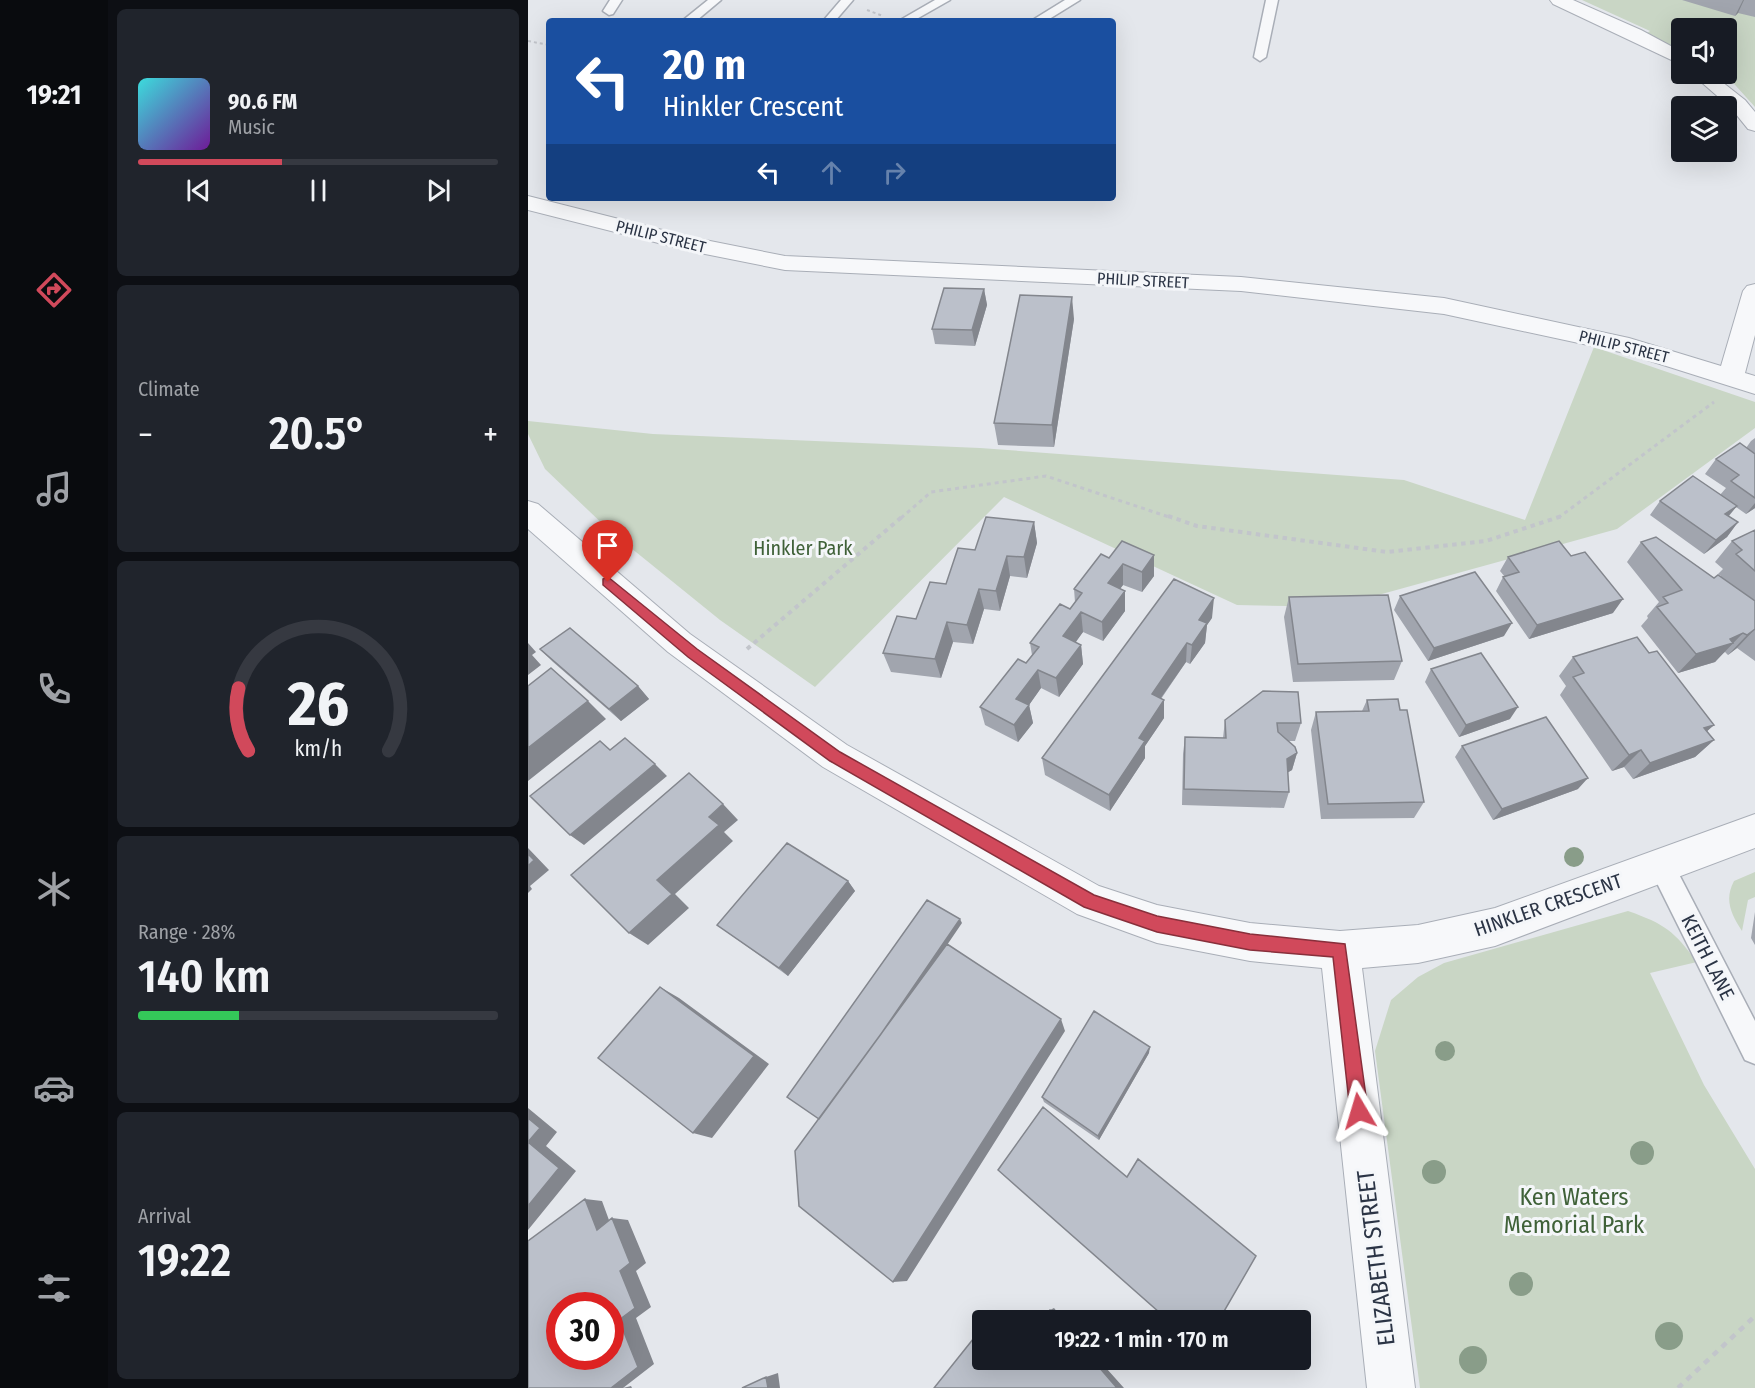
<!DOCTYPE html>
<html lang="en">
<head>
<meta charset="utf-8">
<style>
  body { margin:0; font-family:"Fira Sans Condensed",sans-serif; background:#20242c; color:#f1f3f6; height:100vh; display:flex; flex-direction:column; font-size:22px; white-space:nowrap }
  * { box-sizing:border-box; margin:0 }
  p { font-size:20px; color:#9ea1a6 }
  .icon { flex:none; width:33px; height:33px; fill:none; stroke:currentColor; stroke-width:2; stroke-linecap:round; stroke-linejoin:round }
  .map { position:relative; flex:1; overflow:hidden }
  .details { display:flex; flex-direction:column; gap:9px; padding:9px; background:#0d0f14; width:420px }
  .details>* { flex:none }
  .hud { position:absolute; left:18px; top:18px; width:570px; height:183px; border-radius:6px; box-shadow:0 6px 24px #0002; background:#1a4fa0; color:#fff; overflow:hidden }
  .tools { position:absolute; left:1143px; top:18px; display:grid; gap:12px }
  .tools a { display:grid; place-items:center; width:66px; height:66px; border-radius:6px; background:#171b24; box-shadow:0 6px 24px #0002; font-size:30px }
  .speed { position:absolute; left:18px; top:1292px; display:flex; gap:12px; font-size:30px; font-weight:700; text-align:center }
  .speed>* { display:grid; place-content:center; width:78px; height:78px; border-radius:50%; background:#171b24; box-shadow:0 6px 24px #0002; line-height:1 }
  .speed .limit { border:9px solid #d22; background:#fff; color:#111 }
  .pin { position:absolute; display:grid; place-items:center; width:51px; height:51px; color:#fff; margin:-62px -26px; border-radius:50% 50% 50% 0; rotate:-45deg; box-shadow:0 0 6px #0007 }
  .pin .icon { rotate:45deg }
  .me { position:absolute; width:66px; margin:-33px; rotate:353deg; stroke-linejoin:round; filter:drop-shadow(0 0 4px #0008) }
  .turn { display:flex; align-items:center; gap:21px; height:126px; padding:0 18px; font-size:27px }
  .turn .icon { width:78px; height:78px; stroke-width:2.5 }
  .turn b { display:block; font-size:42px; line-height:51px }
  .lanes { display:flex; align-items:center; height:57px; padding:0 18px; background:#0003; justify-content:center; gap:30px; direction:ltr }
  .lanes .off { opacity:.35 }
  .big { font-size:45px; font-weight:600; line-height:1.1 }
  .details .tile { flex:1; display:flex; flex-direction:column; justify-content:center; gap:9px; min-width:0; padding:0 21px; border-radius:9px; background:#20242c }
  .details .dial { align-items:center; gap:0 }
  .dial svg { height:156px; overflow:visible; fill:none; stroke:#363941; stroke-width:7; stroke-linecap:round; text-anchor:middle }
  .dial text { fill:#f1f3f6; stroke:none }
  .song { display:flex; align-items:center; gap:18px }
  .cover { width:72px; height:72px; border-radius:9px; background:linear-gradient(135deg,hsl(180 70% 55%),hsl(280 70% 35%)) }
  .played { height:6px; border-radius:3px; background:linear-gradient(90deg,#d1495b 40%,#363941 40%) }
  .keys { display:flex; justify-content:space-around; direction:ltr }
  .heat { display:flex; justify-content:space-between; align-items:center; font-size:33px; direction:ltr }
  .charge { height:9px; border-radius:4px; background:linear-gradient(90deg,#34c759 28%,#363941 0) }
  .trip { position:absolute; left:444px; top:1310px; width:339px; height:60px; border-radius:6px; background:#171b24; box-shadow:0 6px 24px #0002; font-weight:600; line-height:60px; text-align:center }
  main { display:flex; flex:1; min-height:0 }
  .tabs { display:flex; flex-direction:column; width:108px; justify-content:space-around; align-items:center; background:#090b0e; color:#9ea1a6 }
  .tabs .icon { width:42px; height:42px }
  .tabs .selected { color:#d1495b }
  .tabs b { font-size:27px; color:#f1f3f6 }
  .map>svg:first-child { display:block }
  .green { fill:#c9d6c5 }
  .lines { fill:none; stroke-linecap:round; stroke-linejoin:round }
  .lane-casing { stroke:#a9aeb7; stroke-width:3 }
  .street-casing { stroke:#a9aeb7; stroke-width:2 }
  .path-far3 { stroke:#c2c5cb; stroke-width:2; stroke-dasharray:3 3; stroke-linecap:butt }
  .path-far2 { stroke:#c2c5cb; stroke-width:3; stroke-dasharray:4 4; stroke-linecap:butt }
  .path-far1 { stroke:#c2c5cb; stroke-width:4; stroke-dasharray:4.5 4.5; stroke-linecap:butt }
  .path { stroke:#c2c5cb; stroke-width:4.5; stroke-dasharray:6 6; stroke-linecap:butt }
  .lane { fill:#f7f8fa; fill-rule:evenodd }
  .street { fill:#f7f8fa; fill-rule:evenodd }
  .tree { fill:#899d89 }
  .wall { fill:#a1a5ae }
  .shaded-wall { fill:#83868d }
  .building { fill:#bbc0ca; stroke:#83868d; stroke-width:1.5; fill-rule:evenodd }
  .route { fill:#d1495b; stroke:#882f3b; stroke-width:1.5 }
  .labels { text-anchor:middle; stroke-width:6; stroke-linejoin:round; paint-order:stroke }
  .far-street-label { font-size:16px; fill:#2b3445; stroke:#f4f6f9 }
  .park-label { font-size:20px; fill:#3f6138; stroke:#f4f6f9 }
  .street-label { font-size:20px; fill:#2b3445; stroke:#f4f6f9 }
  .near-park-label { font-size:24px; fill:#3f6138; stroke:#f4f6f9 }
  .near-street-label { font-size:24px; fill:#2b3445; stroke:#f4f6f9 }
</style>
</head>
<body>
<main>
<nav class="tabs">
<b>19:21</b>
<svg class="icon selected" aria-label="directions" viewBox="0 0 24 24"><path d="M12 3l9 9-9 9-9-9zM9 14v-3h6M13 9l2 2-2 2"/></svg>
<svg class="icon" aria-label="music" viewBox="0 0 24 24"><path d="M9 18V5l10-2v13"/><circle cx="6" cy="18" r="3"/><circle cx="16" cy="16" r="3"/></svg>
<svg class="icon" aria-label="phone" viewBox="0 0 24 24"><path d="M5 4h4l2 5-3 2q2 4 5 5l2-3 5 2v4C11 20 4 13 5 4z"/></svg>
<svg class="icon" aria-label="climate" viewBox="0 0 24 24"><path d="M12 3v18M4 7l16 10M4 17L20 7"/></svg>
<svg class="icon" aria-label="car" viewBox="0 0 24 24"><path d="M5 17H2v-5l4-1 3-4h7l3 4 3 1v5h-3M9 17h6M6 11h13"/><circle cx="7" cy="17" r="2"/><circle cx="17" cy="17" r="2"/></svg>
<svg class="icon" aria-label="filters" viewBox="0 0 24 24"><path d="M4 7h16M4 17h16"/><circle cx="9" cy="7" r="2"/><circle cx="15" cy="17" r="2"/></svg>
</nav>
<section class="details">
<div class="tile">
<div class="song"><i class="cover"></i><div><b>90.6 FM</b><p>Music</p></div></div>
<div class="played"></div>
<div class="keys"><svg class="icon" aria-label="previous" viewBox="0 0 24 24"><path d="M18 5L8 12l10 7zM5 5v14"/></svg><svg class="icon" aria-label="pause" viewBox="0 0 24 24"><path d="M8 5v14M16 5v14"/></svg><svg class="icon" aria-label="next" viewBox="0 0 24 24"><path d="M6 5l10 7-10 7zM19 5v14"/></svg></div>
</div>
<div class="tile"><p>Climate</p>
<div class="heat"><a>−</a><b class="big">20.5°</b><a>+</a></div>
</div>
<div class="tile dial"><svg viewBox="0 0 100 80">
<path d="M14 69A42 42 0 1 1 86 69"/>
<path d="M14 69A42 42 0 0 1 9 37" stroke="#d1495b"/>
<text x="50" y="56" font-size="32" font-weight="700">26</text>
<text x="50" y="72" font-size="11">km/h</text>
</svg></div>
<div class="tile"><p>Range · 28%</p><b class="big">140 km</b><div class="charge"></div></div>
<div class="tile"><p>Arrival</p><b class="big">19:22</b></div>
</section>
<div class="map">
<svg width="1227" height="1388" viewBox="0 0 1227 1388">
  <rect width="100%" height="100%" fill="#e4e7ec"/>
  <path class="green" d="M1054 0H1227V107L1199 76 1190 74H1198V28H1154L1153 58 1119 33 1122 31Z
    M1066 347 1227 402V428L1089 529 843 597 760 606 709 605 476 497 287 687 192 620 82 531 17 469 0 434V421L125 434 452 448 876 480 997 520Z
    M1227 872V897L1220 900 1214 931C1203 914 1196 900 1206 881Z
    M1100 911C1137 924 1146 931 1169 962L1122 973 1176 1085 1227 1169V1388H892L847 1051 863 1000 890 977 916 963Z"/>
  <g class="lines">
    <g class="lane-casing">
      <path id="lane" d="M82 0H94L85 14 81 15 75 11Z
        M180 0H193L168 21H154Z
        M313 0H325L307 21H295Z
        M407 0H422L385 21 374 19Z
        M537 0H552L518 21H503Z
        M738 0H750L738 57 732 61 726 57Z
        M1133 853 1142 857 1227 1021V1064L1217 1060 1124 873 1120 865 1124 857Z"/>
    </g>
    <g class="street-casing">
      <path id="street" d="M1022 0H1045L1113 30 1154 52V65L1025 4Z
        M1164 74H1184L1217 100 1227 112V131L1220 129 1203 108Z
        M0 196 162 237 257 256 713 277 916 298 1101 338 1193 366 1215 291 1219 286 1227 284V335L1217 373 1227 376V394L1097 353 916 314 713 291 257 270 162 251 0 210Z
        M0 501 10 504 162 634 319 745 571 886 629 905 722 923 812 931 890 925 967 908 1227 814V848L967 946 890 963 834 968 887 1388H839L794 968 722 961 629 943 549 914 295 767 140 652 0 529Z"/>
    </g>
    <path class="path-far3" d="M339 10 355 16
      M0 41 21 45"/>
    <path class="path-far2" d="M373 518 403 492 518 476 644 518
      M1030 518 1186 402"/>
    <path class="path-far1" d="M640 516 669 526 859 552 958 541 1034 516
      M219 649 375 516"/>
    <path class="path" d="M1150 1388 1227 1316"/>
    <use href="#lane" class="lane"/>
    <use href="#street" class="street"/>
  </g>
  <g class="tree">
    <circle cx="1046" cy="857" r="10"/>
    <circle cx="917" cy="1051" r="10"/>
    <circle cx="1114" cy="1153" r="12"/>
    <circle cx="906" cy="1172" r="12"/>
    <circle cx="993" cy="1284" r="12"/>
    <circle cx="1141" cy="1336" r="14"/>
    <circle cx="945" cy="1360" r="14"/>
  </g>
  <path class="wall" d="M1154 0H1227V17L1210 13 1207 16Z
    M456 289 459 305 447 346 407 344 404 329Z
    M546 319 526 447 470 445 466 423Z
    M1227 438V508L1218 514 1208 507 1201 516 1210 522 1199 537 1176 554 1122 515 1132 501 1192 495 1198 488 1177 474 1188 459 1218 448 1223 441Z
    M506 522 509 543 499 578 482 576 472 611 456 609 445 644 425 642 413 678 363 672 355 653 388 619 418 584Z
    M1227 530V661L1209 648 1200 655 1197 652 1195 653 1187 662 1150 673 1113 626 1120 618 1119 616 1131 602 1099 562 1113 542 1186 578 1193 576 1190 574 1195 569 1187 562 1204 541Z
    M626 555V576L614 592 595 585 592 589 597 591V611L575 641 555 632 547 642 553 645 555 664 531 697 513 688 501 705 505 723 490 742 457 725 452 707 498 663 504 655 502 643 542 609 547 602 546 589 581 558Z
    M980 557 1085 613 1001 639 968 591 975 577H977L972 571Z
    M872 596 976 636 900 661 866 610Z
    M761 597 874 661 866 680 765 682 756 617Z
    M684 618 679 625 677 643 662 664 658 662 633 699 636 718 617 746V758L582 811 517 775 514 758Z
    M12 649 110 686 121 699 93 721 25 662Z
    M1121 653 1186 725 1179 731 1186 740 1167 757 1105 779 1096 767 1084 771 1032 695 1038 686 1031 676 1045 657Z
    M903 669 982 719 931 737 897 682Z
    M839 700 872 710 896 802 886 818 793 819 783 730 788 712 834 711Z
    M697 720 773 723 767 741H760L769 753 764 770 760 772 761 792 756 808 654 805 655 754 657 737 695 738Z
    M934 746 1050 789 965 820 927 757Z
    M320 881 327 891 260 976 189 925Z
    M1227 912V945L1223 938Z
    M621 1053 571 1140 516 1102 514 1097Z"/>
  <path class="shaded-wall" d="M1215 0H1216L1210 13 1207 16Z
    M456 289 459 305 447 346 444 330Z
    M544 297 546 319 526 447 524 425Z
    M1227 503V508L1218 514Z
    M1209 506 1197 520V514Z
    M506 522 509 543 499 578 496 557Z
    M1210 522 1199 537 1176 554 1188 540Z
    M626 555V576L614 592V572Z
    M479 556 482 576 472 611 468 591Z
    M595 564V585L581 603 580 583Z
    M451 589 456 609 445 644 439 625Z
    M597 591V611L575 641 574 622Z
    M686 598 684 618 679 625 677 643 662 664 664 645 671 620Z
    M1095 599 1085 613 1001 639 1009 625Z
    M553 612 555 632 538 656 535 636Z
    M419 622 425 642 413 678 407 659Z
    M984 623 976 636 900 661 906 648Z
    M1227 629 1209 648 1200 655 1219 635Z
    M1215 633 1187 662 1150 673 1168 654 1202 639Z
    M0 643 8 652 4 655 13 665 0 675Z
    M659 643 658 662 623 712 624 694Z
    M553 645 555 664 531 697 528 678Z
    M510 670 513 688 501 705 505 723 490 742 486 725 488 699Z
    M110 686 121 699 93 721 81 709Z
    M636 700V718L617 746V758L582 811 581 795 611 738Z
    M60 701 78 719 0 781V748Z
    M990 707 982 719 931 737 938 725Z
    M1186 725 1167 742 1176 728Z
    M1186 740 1167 757 1105 779 1122 763Z
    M1113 750 1096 767 1084 771 1101 755Z
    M769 753 764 770 754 776 759 759Z
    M127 764 139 776 56 845 42 835Z
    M1060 778 1050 789 965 820 974 809Z
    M195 804 210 820 196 832 205 841 147 894 161 908 120 945 101 933 129 880 181 817Z
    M0 848 21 870 2 886 4 889 0 893Z
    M320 881 327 891 260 976 251 968Z
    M432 919 434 923 298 1123 293 1121Z
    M132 987 151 998 241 1064 184 1138 165 1133Z
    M533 1019 537 1031 379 1281 365 1282Z
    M622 1047 621 1053 571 1140 570 1136Z
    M0 1108 29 1132 18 1146 48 1171 0 1230Z
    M57 1199 74 1201 85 1231 69 1230Z
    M84 1218 100 1220 118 1263 108 1271 123 1307 108 1318 126 1364 95 1388 103 1386 104 1388H83L91 1320 92 1271Z
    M526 1308 536 1320H530L522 1310Z
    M564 1359H570L596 1388H589Z
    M250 1373 252 1388H240L238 1377Z"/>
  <path class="building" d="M416 288 456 289 444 330 404 329Z
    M492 295 544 297 524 425 466 423Z
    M1212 443 1227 454V498L1203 481 1211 475 1188 459Z
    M1165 476 1209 506 1197 514 1210 522 1188 540 1132 501Z
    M458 517 506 522 496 557 479 556 468 591 451 589 439 625 419 622 407 659 355 653 369 616 388 619 402 582 418 584 430 548 447 550Z
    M1227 530V571L1208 554 1214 550 1204 541Z
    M1128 537 1186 578 1190 575 1227 601V629L1219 635 1215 633 1202 639 1205 643 1168 654 1129 607 1140 603 1135 597 1154 590 1113 542Z
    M594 541 626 555 614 572 595 564 580 583 597 591 574 622 553 612 535 636 553 645 528 678 510 670 488 699 501 705 486 725 452 707 490 659 498 663 511 647 502 643 532 604 542 609 554 593 546 589 573 554 581 558Z
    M1031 541 1043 556 1057 552 1095 599 1009 625 975 577 991 572 980 557Z
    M947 572 984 623 906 648 872 596Z
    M646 579 686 598 671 620 679 623 664 645 659 643 624 694 636 700 611 738 617 741 581 795 514 758Z
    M860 595 874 661 770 664 761 597Z
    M42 628 110 686 81 709 12 649Z
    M1109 637 1121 653 1129 651 1186 725 1176 728 1186 740 1122 763 1113 750 1101 755 1045 677 1056 673 1045 657Z
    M953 653 990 707 938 725 903 669Z
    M23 668 60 701 0 748V686Z
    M735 691 770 692 773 723H749L750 732 767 747 769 753 759 759 761 792 656 789 657 737 698 738 697 720Z
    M870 699 872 710H879L896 802 800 804 788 712 841 711 839 700Z
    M1018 717 1060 778 974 809 934 746Z
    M97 738 127 764 42 835 2 796 72 741 82 750Z
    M161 773 195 804 181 817 191 825 129 880 144 894 101 933 43 875Z
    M259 843 320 881 251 968 189 925Z
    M0 854 6 860 0 866Z
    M399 900 432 919 353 1034 291 1119 259 1097Z
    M419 944 533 1019 365 1282 271 1206 267 1151Z
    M132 987 226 1056 165 1133 70 1058Z
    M566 1011 622 1047 570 1136 514 1097Z
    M515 1107 599 1177 610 1159 728 1256 691 1320H640L470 1170Z
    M0 1118 12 1128 0 1142 31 1168 0 1206Z
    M57 1199 69 1230 84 1218 102 1263 92 1271 107 1308 91 1320 110 1367 83 1388H0V1241ZM32 1305H82V1356H32Z
    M522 1310 530 1320H514Z
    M454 1328V1359H564L589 1388H406Z
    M238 1377 240 1388H214Z"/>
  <path class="route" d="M80 577 169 649 312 752 566 895 629 916 722 934 817 944 840 1111 837 1117 831 1120 825 1117 822 1111 805 957 722 950 629 932 556 907 302 761 160 657 75 585V579Z"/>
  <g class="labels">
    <g class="far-street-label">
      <text transform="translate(133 236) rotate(14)" y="6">PHILIP STREET</text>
      <text transform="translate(615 280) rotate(3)" y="6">PHILIP STREET</text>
      <text transform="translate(1096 346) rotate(14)" y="6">PHILIP STREET</text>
    </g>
    <g class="park-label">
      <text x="275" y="555">Hinkler Park</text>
    </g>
    <g class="street-label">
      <text transform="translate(1020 905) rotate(-19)" y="7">HINKLER CRESCENT</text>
      <text transform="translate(1180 957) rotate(63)" y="7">KEITH LANE</text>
    </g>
    <g class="near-park-label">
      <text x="1046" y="1205">Ken Waters<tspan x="1046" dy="28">Memorial Park</tspan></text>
    </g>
    <g class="near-street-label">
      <text transform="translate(848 1258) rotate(-97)" y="8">ELIZABETH STREET</text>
    </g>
  </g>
</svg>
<div class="tools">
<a><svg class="icon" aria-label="sound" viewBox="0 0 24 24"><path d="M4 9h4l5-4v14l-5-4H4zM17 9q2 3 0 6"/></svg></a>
<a><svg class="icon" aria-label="layers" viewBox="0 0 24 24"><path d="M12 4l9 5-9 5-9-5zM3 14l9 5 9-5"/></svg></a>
</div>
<div class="speed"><div class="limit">30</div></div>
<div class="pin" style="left:80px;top:582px;background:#d93025"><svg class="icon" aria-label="arrive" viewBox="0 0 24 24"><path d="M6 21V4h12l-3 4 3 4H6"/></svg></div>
<svg class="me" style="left:831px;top:1111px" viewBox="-20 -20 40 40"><path d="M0-17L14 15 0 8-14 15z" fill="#d1495b" stroke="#fff" stroke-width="4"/></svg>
<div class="trip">19:22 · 1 min · 170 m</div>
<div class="hud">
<div class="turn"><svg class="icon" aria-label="left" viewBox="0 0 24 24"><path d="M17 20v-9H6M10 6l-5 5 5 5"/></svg><div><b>20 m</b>Hinkler Crescent</div></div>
<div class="lanes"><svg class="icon" aria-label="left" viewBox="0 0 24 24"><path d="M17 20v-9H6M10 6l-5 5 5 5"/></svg><svg class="icon off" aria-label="ahead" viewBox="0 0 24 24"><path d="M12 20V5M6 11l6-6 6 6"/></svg><svg class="icon off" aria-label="right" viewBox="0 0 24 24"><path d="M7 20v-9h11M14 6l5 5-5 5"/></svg></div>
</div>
</div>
</main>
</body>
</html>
